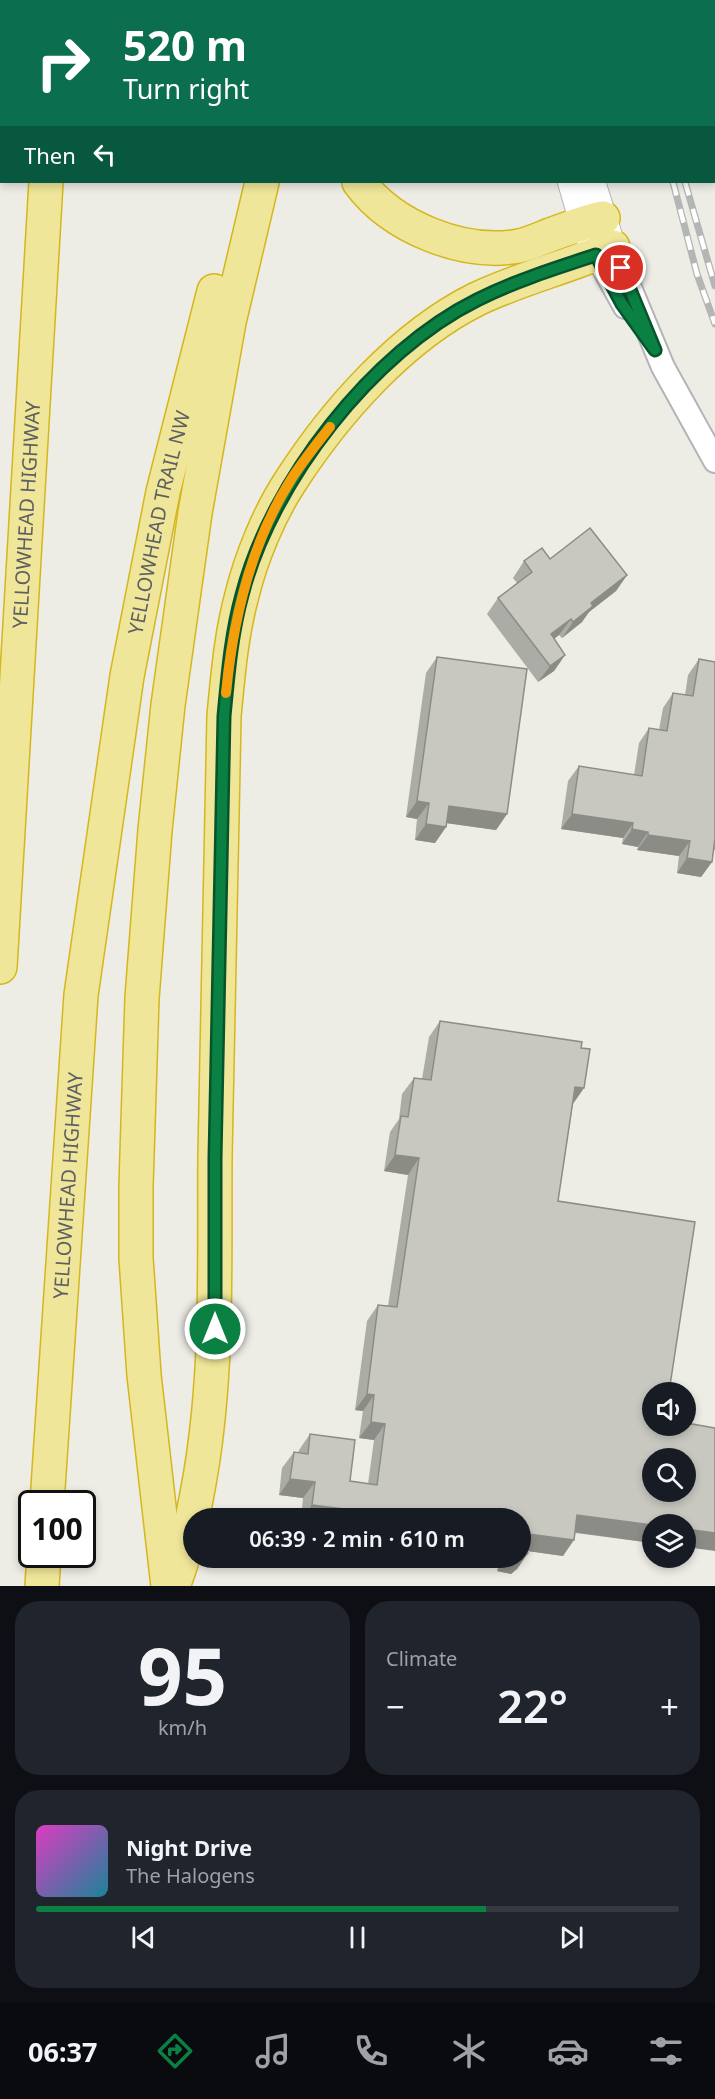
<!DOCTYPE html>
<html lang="en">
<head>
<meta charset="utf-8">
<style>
  body { margin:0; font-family:"Noto Sans",sans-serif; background:#20242c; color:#f1f3f6; height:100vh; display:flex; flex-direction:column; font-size:22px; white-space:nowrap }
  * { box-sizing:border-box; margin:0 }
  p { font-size:20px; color:#9ea1a6 }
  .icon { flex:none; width:33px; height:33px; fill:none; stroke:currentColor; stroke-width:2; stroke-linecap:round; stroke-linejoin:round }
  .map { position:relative; height:1586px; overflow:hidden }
  .side { display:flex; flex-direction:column; gap:15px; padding:15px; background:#0d0f14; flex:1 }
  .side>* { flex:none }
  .guide { position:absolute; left:0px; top:0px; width:716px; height:183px; box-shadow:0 3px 9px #0003; background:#0b6e4f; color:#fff; overflow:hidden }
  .fabs { position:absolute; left:642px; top:1382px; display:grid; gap:12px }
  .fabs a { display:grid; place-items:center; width:54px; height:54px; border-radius:50%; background:#171b24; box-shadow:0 3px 9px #0003; font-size:30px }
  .speed { position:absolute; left:18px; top:1490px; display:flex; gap:12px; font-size:30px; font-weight:700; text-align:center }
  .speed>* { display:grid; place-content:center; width:78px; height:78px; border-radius:50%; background:#171b24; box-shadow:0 3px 9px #0003; line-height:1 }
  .speed .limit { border:3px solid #111; border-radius:9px; background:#fff; color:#111 }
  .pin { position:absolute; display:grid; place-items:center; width:51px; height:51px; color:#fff; margin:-26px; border:3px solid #fff; border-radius:50%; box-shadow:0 2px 6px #0007 }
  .me { position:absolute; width:66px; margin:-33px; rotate:0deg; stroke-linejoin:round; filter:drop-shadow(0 0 4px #0008) }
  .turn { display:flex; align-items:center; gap:21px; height:126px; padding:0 24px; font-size:27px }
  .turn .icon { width:78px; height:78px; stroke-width:2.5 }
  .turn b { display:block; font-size:42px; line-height:51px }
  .then { display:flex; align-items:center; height:57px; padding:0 24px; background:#0003; gap:12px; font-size:22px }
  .big { font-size:45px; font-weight:600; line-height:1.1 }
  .side .tile { flex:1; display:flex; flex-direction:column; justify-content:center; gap:9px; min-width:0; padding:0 21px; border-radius:24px; background:#20242c }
  .side .dial { align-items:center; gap:0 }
  .dial b { font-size:78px; line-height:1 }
  .song { display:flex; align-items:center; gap:18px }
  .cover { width:72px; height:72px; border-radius:9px; background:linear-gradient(135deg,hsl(310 70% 55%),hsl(190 70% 35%)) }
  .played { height:6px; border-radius:3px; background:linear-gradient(90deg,#0b8043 70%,#363941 70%) }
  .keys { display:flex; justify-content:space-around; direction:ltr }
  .heat { display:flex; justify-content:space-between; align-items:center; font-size:33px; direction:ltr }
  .side .tiles { flex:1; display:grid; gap:15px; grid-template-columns:1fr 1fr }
  .tile:last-child { grid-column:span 2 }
  .trip { position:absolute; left:183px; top:1508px; width:348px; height:60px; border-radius:30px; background:#171b24; box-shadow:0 3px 9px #0003; font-weight:600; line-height:60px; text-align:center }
  .tab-bar { display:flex; height:96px; justify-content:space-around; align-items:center; background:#090b0e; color:#9ea1a6 }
  .tab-bar .icon { width:42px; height:42px }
  .tab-bar .active { color:#0b8043 }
  .tab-bar b { font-size:27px; color:#f1f3f6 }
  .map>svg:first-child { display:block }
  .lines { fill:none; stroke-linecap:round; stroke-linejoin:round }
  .minor-casing { stroke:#b2b4b8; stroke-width:21 }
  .tertiary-casing { stroke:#b2b4b8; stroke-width:26 }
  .secondary-casing { stroke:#b4b6ba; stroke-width:28 }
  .motorway-casing { stroke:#d5b71d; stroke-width:36 }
  .minor { stroke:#fff; stroke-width:18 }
  .tertiary { stroke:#fff; stroke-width:22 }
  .secondary { stroke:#fff; stroke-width:26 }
  .motorway { stroke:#efe699; stroke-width:33 }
  .rail-casing { stroke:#b4b5b5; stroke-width:7 }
  .rail { stroke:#fff; stroke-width:4.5; stroke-dasharray:14; stroke-linecap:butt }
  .wall { fill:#acaca6 }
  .shaded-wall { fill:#8c8c87 }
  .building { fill:#c8c8c1; stroke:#8c8c87; stroke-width:1.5; fill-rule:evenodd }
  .route-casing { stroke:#07532c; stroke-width:15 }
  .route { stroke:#0b8043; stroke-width:10 }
  .slow { stroke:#f59e0b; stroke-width:10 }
  .labels { text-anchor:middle; stroke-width:5; stroke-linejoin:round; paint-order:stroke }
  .street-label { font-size:20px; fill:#5d5f63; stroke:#fff }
</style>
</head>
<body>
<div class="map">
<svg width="715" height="1586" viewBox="0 0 715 1586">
  <rect width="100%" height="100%" fill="#edece5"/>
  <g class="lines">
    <g class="minor-casing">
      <path id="minor" d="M711 2 715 1
        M714 37H715"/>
    </g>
    <g class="tertiary-casing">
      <path id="tertiary" d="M613 247 663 367 715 461
        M596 255 625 307"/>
    </g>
    <g class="secondary-casing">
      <path id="secondary" d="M546 0V2
        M580 0 581 2
        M571 182 583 223 589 238
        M592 182 609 236"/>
    </g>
    <g class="motorway-casing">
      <g id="motorway">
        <path d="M17 2 18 0"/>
        <path d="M57 2V0"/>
        <path d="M288 2V0"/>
        <path d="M359 2V0"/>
        <path d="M0 146 2 134"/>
        <path d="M359 182C392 227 463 256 519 246 529 244 540 239 550 235 567 229 584 222 603 218"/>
        <path id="s1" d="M0 967 46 182"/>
        <path id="s2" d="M47 1503 81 995 127 676 163 492 214 291"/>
        <path d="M42 1586 44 1554"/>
        <path d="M168 1586 144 1375 136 1258V1186L142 998 155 830 168 705 195 513 229 322 262 182"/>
        <path d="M173 1586C185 1556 191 1526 197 1494 219 1381 214 1270 215 1156 218 1009 221 863 224 716 228 675 231 635 242 595 251 558 269 514 290 482 335 412 402 336 477 299 521 278 568 267 613 247"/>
      </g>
    </g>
    <use href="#minor" class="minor"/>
    <use href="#tertiary" class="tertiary"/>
    <use href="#secondary" class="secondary"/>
    <use href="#motorway" class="motorway"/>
    <g class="rail-casing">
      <path id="rail" d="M642 0V2
        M654 0V2
        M673 182 697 274 715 324
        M685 182 715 286"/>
    </g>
    <use href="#rail" class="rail"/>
  </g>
  <path class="wall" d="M550 559 627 575 616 591 589 612 582 622 562 638 559 635 554 639 565 655 554 671 538 682 487 614 498 598 517 583 513 578 524 561Z
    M437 657 507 814 496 830 447 823 446 827 435 843 415 840 417 819 406 817 426 673Z
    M699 659 715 662V850H713L712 862 701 877 677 873 679 856 637 850 638 847 622 844 623 838 561 829 568 781 579 766 634 775 639 743 649 728 659 730 663 708 673 693 685 695 688 675Z
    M440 1021 573 1104 558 1201 652 1392V1543L575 1533 563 1556 528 1551V1553L517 1569 511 1574 497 1571 500 1557H520V1518H301L303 1498 279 1495 282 1468 294 1452 298 1453 299 1450 310 1434 350 1481 368 1484 374 1440 359 1438 363 1411 355 1410 367 1321 378 1305 388 1306 408 1175 384 1171 390 1132 399 1119 402 1094 414 1078 422 1079 429 1037Z"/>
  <path class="shaded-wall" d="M627 575 616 591 589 612 582 622 562 638 573 622 591 603Z
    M571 619 559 635 540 650 551 634Z
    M565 655 554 671 538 682 550 666Z
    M417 801 429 803 417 819 406 817Z
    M449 806 507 814 496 830 438 822Z
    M572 814 633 823 623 838 561 829Z
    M426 824 446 827 435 843 415 840Z
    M632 829 648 832 638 847 622 844Z
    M648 835 690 841 679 856 637 850Z
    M687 858 712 862 701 877 677 873Z
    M575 1087 584 1088 573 1104Z
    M395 1155 419 1158 408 1175 384 1171Z
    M367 1394 374 1395 363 1411 355 1410Z
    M371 1422 385 1424 374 1440 359 1438Z
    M290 1479 315 1482 303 1498 279 1495Z
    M312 1505 359 1511 354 1518H302Z
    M577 1515 652 1525V1543L566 1531Z
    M686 1529 715 1533V1551L686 1547Z
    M520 1533 574 1540 563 1556 520 1550Z
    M528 1553 517 1569 511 1574 497 1571 507 1557H519Z
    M354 1557H372L370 1560Z"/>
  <path class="building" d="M590 528 627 575 591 603 593 606 573 622 571 619 551 634 565 655 550 666 498 598 532 572 524 561 542 548 550 559Z
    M437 657 527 669 507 814 449 806 446 827 426 824 429 803 417 801Z
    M699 659 715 662V838L712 862 687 858 690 841 648 835V832L632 829 633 823 572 814 579 766 642 776 649 728 667 731 673 693 693 696Z
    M440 1021 582 1042 581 1048 590 1049 584 1088 575 1087 558 1201 695 1222 669 1392H652V1425H686V1423L715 1428V1533L686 1529V1524H652V1525L577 1515 574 1540 520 1533V1518H358L359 1511 312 1505 315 1482 290 1479 294 1452 308 1454 310 1434 355 1440 350 1481 377 1485 385 1424 371 1422 374 1395 367 1394 378 1305 397 1307 419 1158 395 1155 401 1116 408 1117 414 1078 431 1080ZM652 1458H686V1491H652Z
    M520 1533 528 1553 522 1558 519 1557H520Z"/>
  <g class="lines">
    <g class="route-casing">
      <path id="route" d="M215 1329V1158L224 716C228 675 231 635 242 595 271 482 372 352 477 300 515 281 556 268 596 255L622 304 655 350 621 268"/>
    </g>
    <use href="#route" class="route"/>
    <path class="slow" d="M226 693C233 620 250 546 289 483 301 463 316 445 330 427"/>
  </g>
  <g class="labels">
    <g class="street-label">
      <text dy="7" stroke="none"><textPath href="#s1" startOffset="453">YELLOWHEAD HIGHWAY</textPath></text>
      <text dy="7" stroke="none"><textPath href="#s2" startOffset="988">YELLOWHEAD TRAIL NW</textPath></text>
      <text dy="7" stroke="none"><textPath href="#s2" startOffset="318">YELLOWHEAD HIGHWAY</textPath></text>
    </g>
  </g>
</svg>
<div class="fabs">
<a><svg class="icon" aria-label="sound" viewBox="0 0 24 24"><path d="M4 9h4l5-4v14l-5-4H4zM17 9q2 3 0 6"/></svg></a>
<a><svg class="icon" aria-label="search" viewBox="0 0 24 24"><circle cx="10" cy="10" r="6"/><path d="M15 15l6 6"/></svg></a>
<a><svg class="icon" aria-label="layers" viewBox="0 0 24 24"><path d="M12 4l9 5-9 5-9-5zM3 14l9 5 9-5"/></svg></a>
</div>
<div class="speed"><div class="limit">100</div></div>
<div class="pin" style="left:621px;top:268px;background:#d93025"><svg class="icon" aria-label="arrive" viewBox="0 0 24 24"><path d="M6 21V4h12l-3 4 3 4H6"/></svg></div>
<svg class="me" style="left:215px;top:1329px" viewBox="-20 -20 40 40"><circle r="17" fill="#0b8043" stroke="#fff" stroke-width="3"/><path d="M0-11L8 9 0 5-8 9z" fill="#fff"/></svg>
<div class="trip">06:39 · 2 min · 610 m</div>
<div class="guide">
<div class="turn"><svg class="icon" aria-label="right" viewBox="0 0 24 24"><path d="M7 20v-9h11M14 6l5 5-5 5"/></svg><div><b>520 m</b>Turn right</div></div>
<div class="then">Then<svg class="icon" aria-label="left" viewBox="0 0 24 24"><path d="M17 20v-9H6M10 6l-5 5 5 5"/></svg></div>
</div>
</div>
<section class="side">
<div class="tiles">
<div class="tile dial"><b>95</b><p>km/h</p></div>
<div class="tile"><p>Climate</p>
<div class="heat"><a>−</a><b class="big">22°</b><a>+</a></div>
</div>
<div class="tile">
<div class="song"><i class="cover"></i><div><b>Night Drive</b><p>The Halogens</p></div></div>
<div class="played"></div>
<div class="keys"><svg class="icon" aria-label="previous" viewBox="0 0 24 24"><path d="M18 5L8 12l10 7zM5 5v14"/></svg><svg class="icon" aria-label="pause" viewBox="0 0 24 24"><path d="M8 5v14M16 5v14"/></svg><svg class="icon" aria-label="next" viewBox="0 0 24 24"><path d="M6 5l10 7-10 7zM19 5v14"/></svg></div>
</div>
</div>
</section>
<nav class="tab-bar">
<b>06:37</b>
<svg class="icon active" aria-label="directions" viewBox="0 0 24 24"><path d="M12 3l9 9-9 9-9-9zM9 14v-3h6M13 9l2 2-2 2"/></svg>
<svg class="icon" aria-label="music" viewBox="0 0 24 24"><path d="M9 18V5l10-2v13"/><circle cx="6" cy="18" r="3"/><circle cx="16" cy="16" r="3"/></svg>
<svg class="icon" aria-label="phone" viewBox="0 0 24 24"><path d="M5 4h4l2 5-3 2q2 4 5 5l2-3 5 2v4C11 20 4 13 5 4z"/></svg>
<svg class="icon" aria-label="climate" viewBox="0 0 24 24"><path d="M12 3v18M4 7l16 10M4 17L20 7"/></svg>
<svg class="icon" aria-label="car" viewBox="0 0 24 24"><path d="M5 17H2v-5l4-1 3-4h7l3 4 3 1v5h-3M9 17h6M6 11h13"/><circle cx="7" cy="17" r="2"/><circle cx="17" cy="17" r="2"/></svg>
<svg class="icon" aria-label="filters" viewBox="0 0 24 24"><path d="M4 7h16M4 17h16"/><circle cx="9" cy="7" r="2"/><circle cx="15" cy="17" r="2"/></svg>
</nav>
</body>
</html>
